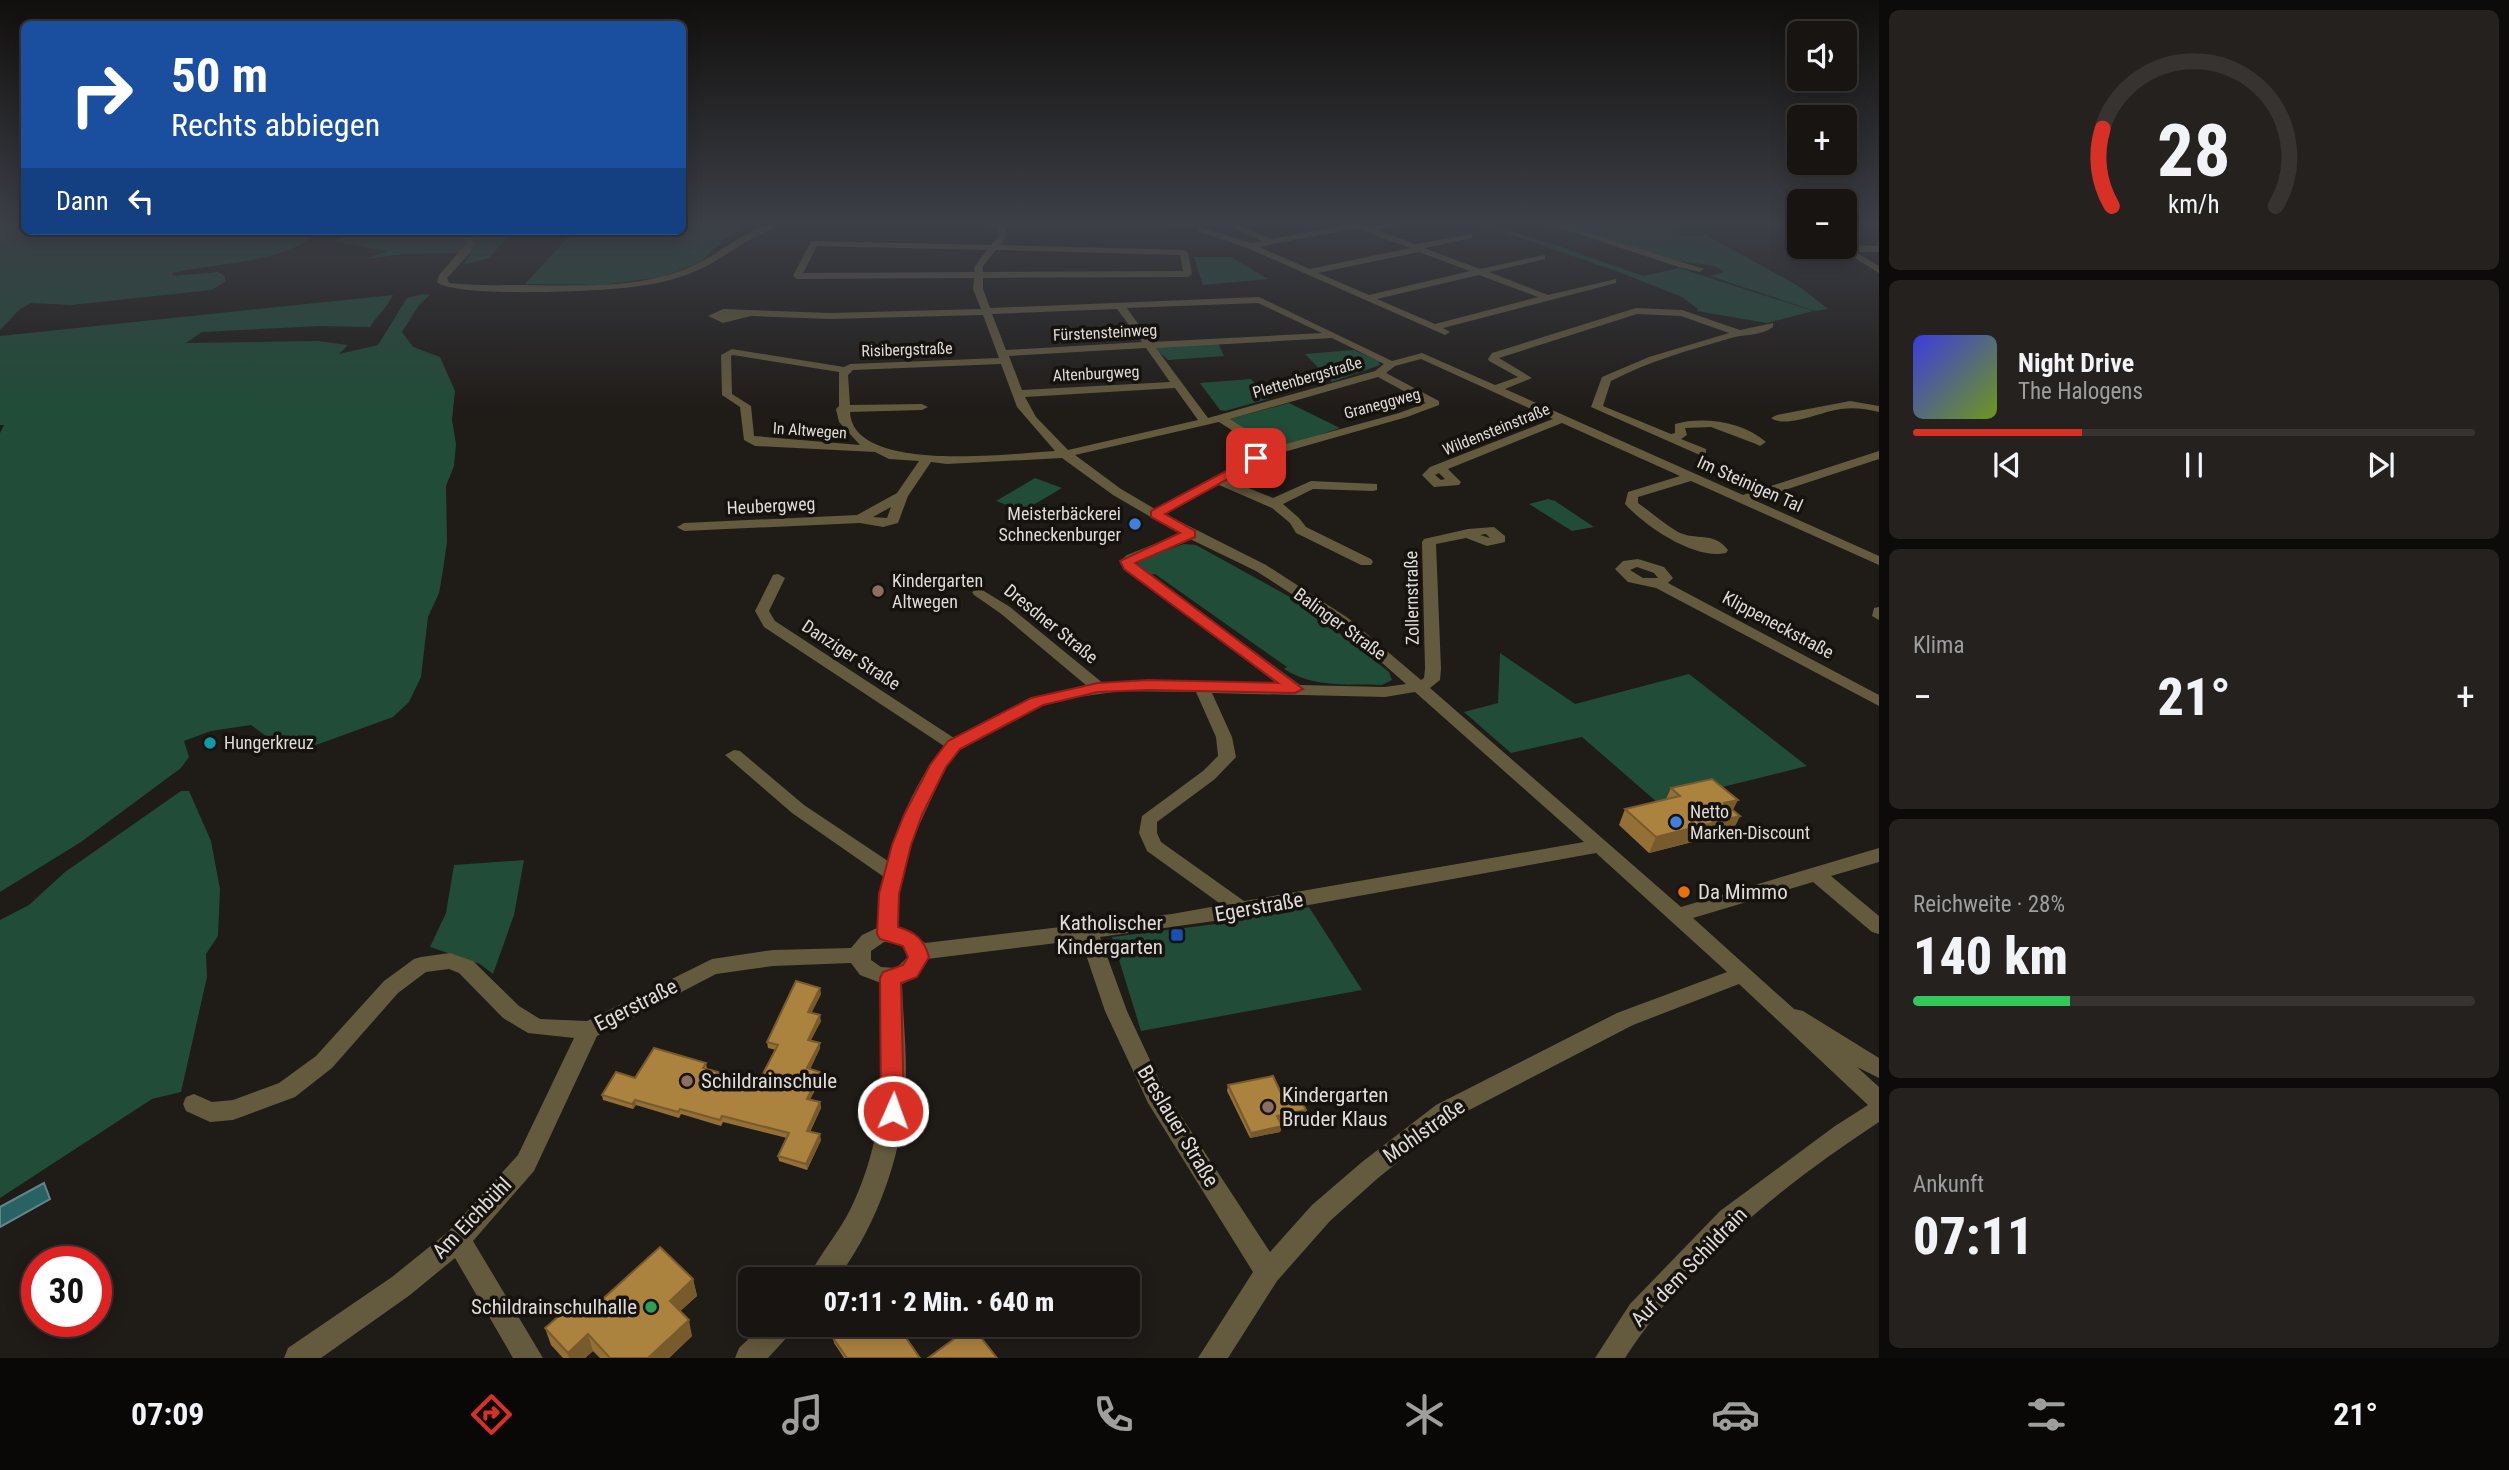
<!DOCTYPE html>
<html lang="de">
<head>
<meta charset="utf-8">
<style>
  body { margin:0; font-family:"Roboto Condensed",sans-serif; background:#24211f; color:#f1f3f6; height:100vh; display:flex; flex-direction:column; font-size:26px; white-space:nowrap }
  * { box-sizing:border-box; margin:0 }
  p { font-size:23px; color:#9e9e9f }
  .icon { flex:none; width:38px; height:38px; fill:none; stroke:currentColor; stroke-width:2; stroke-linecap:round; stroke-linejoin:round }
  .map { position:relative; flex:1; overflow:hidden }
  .panel { display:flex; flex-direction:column; gap:10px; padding:10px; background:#0d0b09; width:630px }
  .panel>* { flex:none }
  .banner { position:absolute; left:21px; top:21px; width:665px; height:214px; border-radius:10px; box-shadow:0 4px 18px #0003,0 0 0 2px #363331; background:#1a4fa0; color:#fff; overflow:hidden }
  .buttons { position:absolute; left:1787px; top:21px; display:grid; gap:14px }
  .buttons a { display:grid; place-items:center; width:70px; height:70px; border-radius:10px; background:#171411; box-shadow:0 4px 18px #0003,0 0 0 2px #363331; font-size:35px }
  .speed { position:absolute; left:21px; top:1246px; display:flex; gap:14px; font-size:35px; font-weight:700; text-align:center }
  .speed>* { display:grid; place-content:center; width:91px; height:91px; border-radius:50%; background:#171411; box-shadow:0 4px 18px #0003,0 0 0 2px #363331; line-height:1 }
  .speed .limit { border:10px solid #d22; background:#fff; color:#111 }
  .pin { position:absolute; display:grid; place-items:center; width:60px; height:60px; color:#fff; margin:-30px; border-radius:14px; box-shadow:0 4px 10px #0006 }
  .me { position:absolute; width:77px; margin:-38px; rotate:2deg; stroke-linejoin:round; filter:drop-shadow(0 0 5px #0008) }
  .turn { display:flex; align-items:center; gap:24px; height:147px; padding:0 35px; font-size:32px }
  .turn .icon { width:91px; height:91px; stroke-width:2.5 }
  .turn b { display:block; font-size:49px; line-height:60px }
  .then { display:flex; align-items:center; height:66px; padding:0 35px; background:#0003; gap:14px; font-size:26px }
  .big { font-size:52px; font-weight:800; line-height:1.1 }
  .panel .widget { flex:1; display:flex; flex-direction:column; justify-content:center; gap:10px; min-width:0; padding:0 24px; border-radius:10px; background:#24211f }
  .panel .dial { align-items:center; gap:0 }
  .dial svg { height:182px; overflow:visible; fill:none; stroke:#363331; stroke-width:7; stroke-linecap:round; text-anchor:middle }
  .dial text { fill:#f1f3f6; stroke:none }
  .song { display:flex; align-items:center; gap:21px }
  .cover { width:84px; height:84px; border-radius:10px; background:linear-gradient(135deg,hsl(240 70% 55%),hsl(80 70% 35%)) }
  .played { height:7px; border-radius:4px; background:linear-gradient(90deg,#d93025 30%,#363331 30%) }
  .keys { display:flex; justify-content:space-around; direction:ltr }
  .heat { display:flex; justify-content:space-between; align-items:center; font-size:38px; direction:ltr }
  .charge { height:10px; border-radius:5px; background:linear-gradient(90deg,#34c759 28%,#363331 0) }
  .trip { position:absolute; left:738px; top:1267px; width:402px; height:70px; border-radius:10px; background:#171411; box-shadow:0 4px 18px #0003,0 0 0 2px #363331; font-weight:800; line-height:70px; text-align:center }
  .dock { display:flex; height:112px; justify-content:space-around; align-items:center; background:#090807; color:#9e9e9f }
  .dock .icon { width:49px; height:49px }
  .dock .on { color:#d93025 }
  .dock b { font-size:32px; color:#f1f3f6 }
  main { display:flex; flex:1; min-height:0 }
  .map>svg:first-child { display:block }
  .green { fill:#204c38 }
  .water { fill:#296265; stroke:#608788; stroke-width:2 }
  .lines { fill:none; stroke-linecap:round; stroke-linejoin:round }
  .minor { fill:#645a3d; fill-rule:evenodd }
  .wall { fill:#947036 }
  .shaded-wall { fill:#785b2c }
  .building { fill:#ac823f; stroke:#785b2c; stroke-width:2 }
  .route { fill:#d93025; stroke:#8d1f18; stroke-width:2 }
  .shop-dot { fill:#3f7fe0; stroke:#16120e; stroke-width:2.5 }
  .education-dot { fill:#8d6e63; stroke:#16120e; stroke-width:2.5 }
  .culture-dot { fill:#0f9aa8; stroke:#16120e; stroke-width:2.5 }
  .food-dot { fill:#e8710a; stroke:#16120e; stroke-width:2.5 }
  .transit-dot { fill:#1a4fb4; stroke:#16120e; stroke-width:2.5 }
  .leisure-dot { fill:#2e9e5b; stroke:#16120e; stroke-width:2.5 }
  .labels { text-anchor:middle; stroke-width:7; stroke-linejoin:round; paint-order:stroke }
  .far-street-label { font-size:16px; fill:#dfdcd9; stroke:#16120e }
  .street-label { font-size:18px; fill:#dfdcd9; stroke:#16120e }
  .poi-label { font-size:18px; fill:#dfdcd9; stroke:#16120e; text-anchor:start }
  .near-poi-label { font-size:21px; fill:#dfdcd9; stroke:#16120e; text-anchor:start }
  .near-street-label { font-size:21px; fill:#dfdcd9; stroke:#16120e }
</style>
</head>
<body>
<main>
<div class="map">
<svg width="1879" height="1358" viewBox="0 0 1879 1358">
  <rect width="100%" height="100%" fill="#1f1b17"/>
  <path class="green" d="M0 223H24V231H319C289 263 214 263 172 273L173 276 218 272 225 276V282L211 290 71 305 31 303 19 310 0 330Z
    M683 223H726L742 229 726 238 699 263 661 277 602 285 525 284 574 231H682Z
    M1478 223 1547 242 1643 276 1679 268 1813 311 1767 323 1697 311 1698 309 1682 297 1619 272Z
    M1555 223H1661L1682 236 1706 235 1800 287 1828 309 1815 311 1710 276 1724 272 1714 266 1668 259Z
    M347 231H501L510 235 489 258 463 265 471 253 406 254 365 259 388 251 334 242Z
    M1194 257H1231L1268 279 1203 285Z
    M423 294 430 295 419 305 402 332 413 347 440 357 455 391 452 420 456 444 454 466 446 486 447 542 443 570 439 593 428 617 421 677 409 702 393 717 316 745 275 750 270 739 251 725 211 731 184 741 189 757 181 768 81 842 0 892V433L4 425H0V336L393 295C387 308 377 315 370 327L320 326 202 332 186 343 317 341 348 345 339 354 378 345 407 298Z
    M1218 343 1224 356 1168 360 1153 347Z
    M1354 350 1378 361 1380 365 1332 382 1305 354Z
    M1251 379 1268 399 1225 411 1220 410 1200 383Z
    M1289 403 1340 428 1277 449 1230 419Z
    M1035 478 1062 488 1023 511 996 501Z
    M1548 499 1555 501 1594 527 1572 531 1529 504Z
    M1184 544 1196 545 1299 602 1389 672 1392 680 1382 685C1348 684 1314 688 1284 669L1287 667 1155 574 1150 575 1138 565V560Z
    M1500 653 1575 704 1689 674 1807 766 1658 803 1582 737 1511 753 1464 712 1498 703Z
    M181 791H189L211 841 220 889 218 936 206 954 207 977 181 1092 152 1099 0 1198V920L29 905 65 872Z
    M524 860 514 915 493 974 480 964 430 947 446 913 454 865Z
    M1309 907 1362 990 1141 1031 1112 937 1216 924Z"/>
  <path class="water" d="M44 1183 50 1199 0 1227V1207Z"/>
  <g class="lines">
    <path class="minor" d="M772 223H776V227C744 239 718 264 686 275 666 282 645 286 623 288 594 291 455 298 437 282L439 275 467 243 459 231H467L475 243 469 254 447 278 449 283C476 286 503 285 529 285 580 286 634 288 683 270 715 258 740 233 772 223Z
      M983 223H1221L1217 225 1200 227 1251 243 1262 241 1223 223H1233L1272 239 1356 223 1368 226 1405 223 1377 230 1415 244 1472 234V238L1424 248 1480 269 1545 255V259L1489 272 1548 295 1616 279V283L1443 328 1450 332 1445 335 1247 248 1197 231 1200 227 1172 228 1168 226 1016 225 1006 228V237L1000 245 1184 250 1188 253 1192 274 1188 277 983 278V289L990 308 1259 297 1392 361 1422 353 1495 385 1518 377 1489 361 1488 359 1492 353 1636 308 1682 310 1740 330 1773 323V327C1761 336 1745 334 1731 338 1690 350 1649 361 1611 381L1603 406 1671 434 1675 433V424C1704 416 1743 422 1766 442L1760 446 1756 444 1711 427 1685 428 1687 435 1681 439 1706 449V455L1702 456 1591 407 1602 377 1649 357 1729 333 1681 316 1637 314 1499 358 1532 378 1505 389 1743 495 1879 451V459L1754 500 1879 556V565L1691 481 1638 497V503C1651 512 1664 524 1678 532 1696 541 1714 531 1728 550L1726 553C1694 560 1645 526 1625 504L1628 492 1680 476 1562 423 1448 469 1461 482 1459 485 1434 487 1422 475 1430 467 1553 419 1421 359 1395 366 1386 373 1439 401V405L1407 417 1277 454 1228 480 1273 498 1311 481 1377 484V490L1373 491 1313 489 1283 504 1299 518 1306 527 1371 559 1373 562 1371 565H1361L1296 533 1290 523 1272 508 1219 485 1165 514 1266 565 1348 618 1421 680 1424 678 1425 669 1422 542 1424 539 1468 529 1494 527 1505 536V542L1487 546 1466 538 1436 544 1441 669 1440 680 1430 688 1681 907 1879 848V862L1831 876 1879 916V934L1872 932 1813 882 1693 918 1794 1009 1803 1011 1879 1058V1078L1857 1067 1879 1087V1122C1783 1185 1688 1261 1625 1358H1595L1630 1304 1720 1211 1835 1126 1868 1105 1739 984 1633 1025 1452 1119 1378 1178 1330 1221 1277 1281 1228 1358H1198L1253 1272 1148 1103 1105 1011 1081 940 927 959C924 969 912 980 902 984 903 1021 908 1059 905 1096 901 1160 875 1228 837 1279H808C818 1256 838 1234 850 1210 888 1132 883 1067 881 983L860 975 851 963 773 966 716 974 597 1036 534 1171 473 1241 543 1358H513L455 1258 410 1295 321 1358H284L288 1348 392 1277 449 1231 518 1155 574 1038 528 1033 503 1018 459 973 449 969 426 972 398 993 332 1068 295 1097 233 1120 210 1122 186 1111 183 1104 186 1097 194 1094 212 1102 233 1100 279 1083 316 1056 384 981 414 959 421 957 450 953 473 961 519 1006 540 1019 587 1021 712 959 773 950 851 948 862 935 877 928 879 894 884 877 792 813 725 755 734 750 740 751 804 805 888 861C898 821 918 778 944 746L764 627 755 611 773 575 778 574 785 578 769 611 775 621 954 738 1031 699 1087 686 1000 613 974 595 972 592 979 588 1010 607 1104 684 1201 681 1279 685 1122 566 1120 561 1127 555 1180 534 1113 495 1062 458 947 464 931 462 908 496 898 523 883 527 860 523 684 531 677 527 684 523 857 515 897 493 919 461 889 459 875 452 755 446 744 440 740 407 722 395 721 355 732 349 844 367 850 364 999 358 983 315 830 319 751 316 723 323 708 316 723 309 830 313 981 309 973 289 974 278 797 279 793 276 811 241 991 245 998 237V228ZM1356 228 1410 248 1310 269 1259 247ZM817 246 987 250 975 266 974 272 803 273ZM996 250 1180 255 1183 271 983 272V266ZM1419 252 1470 271 1369 295 1318 273ZM1479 275 1538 297 1435 324 1377 299ZM1258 303 1322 333 1151 342 1127 308ZM1117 309 1142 342 1006 350 992 314ZM1332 338 1384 364 1375 371 1208 418 1156 348ZM1146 348 1170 382 1022 390 1009 356ZM733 355 839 372V406L836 409 839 422 860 445 754 436 751 406 732 394 731 356ZM1001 364 1017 407 1055 451C1014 453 853 475 850 412L922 410 928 407 922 404 850 405 848 375 853 370ZM1378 377 1426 403 1399 413 1275 447 1230 419ZM1175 388 1198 420 1068 450 1036 417 1025 397ZM1219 422 1264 451 1155 509 1121 489 1075 455ZM1439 473 1445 479 1441 480 1435 475ZM891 507 887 518 873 517ZM1486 534 1490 538 1480 535ZM1190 539 1256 571 1338 624 1406 684 1385 687 1300 685 1135 564 1137 561ZM1121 691 1196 692 1216 737 1218 756 1203 771 1142 816 1139 833 1147 851 1222 905 1172 914 925 943 909 931 897 928 899 894 910 845 946 767 960 749 1043 705 1071 698ZM1415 692 1584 842 1244 901 1161 842 1157 833V822L1215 779 1236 757 1232 737 1212 693 1385 697ZM1596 853 1727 972 1617 1013 1436 1105 1362 1162 1312 1205 1270 1252 1164 1090 1127 1011 1100 937 1243 917ZM884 942 897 943 906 949 907 958 896 968 881 967 871 960V951Z
      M1545 223H1556L1704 269 1700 272 1679 267Z
      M1844 245 1879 246V252H1855L1879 266V273L1837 247Z
      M1850 401 1879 406V412C1866 409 1854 407 1841 409 1823 411 1786 429 1771 418L1777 415Z
      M1638 559 1664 567 1673 578 1668 583 1879 695V706L1656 588 1628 582 1615 569 1623 561ZM1637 567 1654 573 1658 578H1643L1630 570Z
      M1879 607V620L1872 616 1874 608Z
      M763 1325H794L790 1334 768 1358H735L739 1348Z"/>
  </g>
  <path class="wall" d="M1671 788 1733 810 1740 816 1732 832 1649 853 1619 825 1625 809 1666 799Z
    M821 994 811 1013 821 1021 811 1040 820 1043V1048L810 1069 820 1072 821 1078 810 1099 820 1102 821 1108 810 1132 821 1140 807 1170 779 1161 778 1156 787 1138 723 1122 721 1126 681 1114 679 1118 636 1105 633 1109 603 1100 602 1095 635 1078 706 1063 707 1069 758 1083 776 1050 768 1048 767 1042Z
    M1228 1085 1281 1093 1306 1110 1305 1115 1279 1121 1282 1126 1280 1132 1250 1138 1227 1091Z
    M693 1279 697 1296 680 1311 692 1336 669 1358H600L593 1351 585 1358H563L551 1345 545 1328Z
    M833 1338 920 1358H844L834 1343Z"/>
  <path class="shaded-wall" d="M1738 800 1730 816 1724 803Z
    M1740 816 1732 832 1649 853 1656 837Z
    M820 988 821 994 809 1018 808 1012Z
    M820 1015 821 1021 808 1045V1040Z
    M820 1043V1048L808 1074 807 1068Z
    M820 1072 821 1078 808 1104 807 1099Z
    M635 1100 636 1105 633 1109 632 1104Z
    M820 1102 821 1108 807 1136V1131Z
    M1306 1110 1305 1115 1275 1121 1277 1116Z
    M1282 1126 1280 1132 1250 1138 1251 1133Z
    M820 1134 821 1140 807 1170 806 1164Z
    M693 1279 697 1296 674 1317 670 1301Z
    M689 1320 692 1336 669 1358H648Z
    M588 1334 593 1351 585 1358H569L568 1353Z"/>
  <path class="building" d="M1712 779 1738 800 1724 803 1740 816 1656 837 1625 809 1680 796 1671 788Z
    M796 981 820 988 808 1012 820 1015 808 1040 820 1043 807 1068 820 1072 807 1099 820 1102 807 1131 820 1134 806 1164 778 1156 789 1133 722 1116 720 1120 680 1109 678 1112 635 1100 632 1104 602 1095 616 1072 635 1078 654 1048 706 1063 703 1068 758 1083 778 1045 767 1042Z
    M1273 1076 1281 1093 1296 1090 1306 1110 1277 1116 1282 1126 1251 1133 1228 1085Z
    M660 1247 693 1279 670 1301 689 1320 648 1358H610L588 1334 568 1353 545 1328 574 1303 585 1315Z
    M852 1325H897L920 1358H847L833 1338Z
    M972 1326 997 1358H928Z"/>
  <linearGradient id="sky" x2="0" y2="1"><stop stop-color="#110f0d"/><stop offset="0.54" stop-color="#3c3f47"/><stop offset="1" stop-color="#3c3f47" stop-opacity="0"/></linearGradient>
  <rect width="1879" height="413" fill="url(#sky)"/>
  <path class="route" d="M1256 455 1260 456V461L1165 514 1195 531V537L1135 563 1303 689 1295 693 1148 690 1098 692 1043 705 960 749 946 767 922 815 911 845 899 894 898 927C915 932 924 939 929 957L917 977 901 983 904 1111 901 1118 893 1121 885 1118 881 1111 880 978 883 972 903 965 908 957 903 946 880 939 877 934 879 894 892 845 904 815 930 765 948 741 1031 698 1098 683 1148 680 1278 683 1124 569 1120 561 1180 533 1151 517V511Z"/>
  <g class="shop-dot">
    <circle cx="1135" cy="524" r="7"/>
    <circle cx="1676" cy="822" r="7"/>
  </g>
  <g class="education-dot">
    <circle cx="878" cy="591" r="7"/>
    <circle cx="687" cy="1081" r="7"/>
    <circle cx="1268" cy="1107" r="7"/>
  </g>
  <circle class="culture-dot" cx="210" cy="743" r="7"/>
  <circle class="food-dot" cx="1684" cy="892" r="7"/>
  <rect class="transit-dot" x="1170" y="928" width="14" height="14" rx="3.5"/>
  <circle class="leisure-dot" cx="651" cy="1307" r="7"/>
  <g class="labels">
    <g class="far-street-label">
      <text transform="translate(1105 332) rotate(-3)" y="6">Fürstensteinweg</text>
      <text transform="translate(907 349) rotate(-2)" y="6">Risibergstraße</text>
      <text transform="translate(1096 373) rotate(-3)" y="6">Altenburgweg</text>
      <text transform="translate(1307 377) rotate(-16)" y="6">Plettenbergstraße</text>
      <text transform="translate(1382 403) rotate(-15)" y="6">Graneggweg</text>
      <text transform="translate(1496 429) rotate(-22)" y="6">Wildensteinstraße</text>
      <text transform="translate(810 430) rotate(4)" y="6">In Altwegen</text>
    </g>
    <g class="street-label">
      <text transform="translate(1750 484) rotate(24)" y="6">Im Steinigen Tal</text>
      <text transform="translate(771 506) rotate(-3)" y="6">Heubergweg</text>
      <text transform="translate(1412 598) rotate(-91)" y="6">Zollernstraße</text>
      <text transform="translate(1051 624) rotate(39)" y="6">Dresdner Straße</text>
      <text transform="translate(1340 624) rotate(36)" y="6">Balinger Straße</text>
      <text transform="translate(1778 625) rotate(28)" y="6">Klippeneckstraße</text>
      <text transform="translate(851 655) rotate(33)" y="6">Danziger Straße</text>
    </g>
    <g class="poi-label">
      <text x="1121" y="520" text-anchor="end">Meisterbäckerei<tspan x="1121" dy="21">Schneckenburger</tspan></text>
      <text x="892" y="587">Kindergarten<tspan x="892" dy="21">Altwegen</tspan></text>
      <text x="224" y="749">Hungerkreuz</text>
      <text x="1690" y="818">Netto<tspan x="1690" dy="21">Marken-Discount</tspan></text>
    </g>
    <g class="near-poi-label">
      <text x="1698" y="899">Da Mimmo</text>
      <text x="1163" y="930" text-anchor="end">Katholischer<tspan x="1163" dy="24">Kindergarten</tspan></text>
      <text x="701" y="1088">Schildrainschule</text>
      <text x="1282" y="1102">Kindergarten<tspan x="1282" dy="24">Bruder Klaus</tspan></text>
      <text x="637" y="1314" text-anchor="end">Schildrainschulhalle</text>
    </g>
    <g class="near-street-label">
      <text transform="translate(1259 907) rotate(-10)" y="7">Egerstraße</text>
      <text transform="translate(636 1005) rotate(-27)" y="7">Egerstraße</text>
      <text transform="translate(1178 1126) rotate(59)" y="7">Breslauer Straße</text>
      <text transform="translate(1424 1131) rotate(-35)" y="7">Mohlstraße</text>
      <text transform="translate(472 1218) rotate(-46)" y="7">Am Eichbühl</text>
      <text transform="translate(1689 1267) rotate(-46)" y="7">Auf dem Schildrain</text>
    </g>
  </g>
</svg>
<div class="buttons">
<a><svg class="icon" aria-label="sound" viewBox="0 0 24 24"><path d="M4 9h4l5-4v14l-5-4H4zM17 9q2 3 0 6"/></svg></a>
<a>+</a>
<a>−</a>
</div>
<div class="speed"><div class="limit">30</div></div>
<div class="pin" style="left:1256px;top:458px;background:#d93025"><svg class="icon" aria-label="arrive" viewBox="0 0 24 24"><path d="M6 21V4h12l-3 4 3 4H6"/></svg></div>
<svg class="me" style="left:893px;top:1111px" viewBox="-20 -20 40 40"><circle r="17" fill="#d93025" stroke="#fff" stroke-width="3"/><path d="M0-11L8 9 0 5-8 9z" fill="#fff"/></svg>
<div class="trip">07:11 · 2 Min. · 640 m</div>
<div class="banner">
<div class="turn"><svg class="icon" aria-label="right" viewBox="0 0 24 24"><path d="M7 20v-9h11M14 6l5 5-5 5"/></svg><div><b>50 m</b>Rechts abbiegen</div></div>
<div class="then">Dann<svg class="icon" aria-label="left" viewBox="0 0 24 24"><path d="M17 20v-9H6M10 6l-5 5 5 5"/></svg></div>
</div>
</div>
<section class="panel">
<div class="widget dial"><svg viewBox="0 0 100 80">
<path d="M14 69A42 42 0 1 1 86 69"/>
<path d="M14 69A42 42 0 0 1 10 35" stroke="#d93025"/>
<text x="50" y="56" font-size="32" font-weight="700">28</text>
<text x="50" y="72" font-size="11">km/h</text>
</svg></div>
<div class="widget">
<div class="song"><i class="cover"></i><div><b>Night Drive</b><p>The Halogens</p></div></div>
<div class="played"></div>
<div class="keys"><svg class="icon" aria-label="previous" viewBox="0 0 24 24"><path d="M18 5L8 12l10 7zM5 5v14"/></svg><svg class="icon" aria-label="pause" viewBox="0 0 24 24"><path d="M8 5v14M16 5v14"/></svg><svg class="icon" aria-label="next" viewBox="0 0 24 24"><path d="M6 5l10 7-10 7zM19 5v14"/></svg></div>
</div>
<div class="widget"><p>Klima</p>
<div class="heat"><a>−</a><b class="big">21°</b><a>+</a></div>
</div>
<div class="widget"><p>Reichweite · 28%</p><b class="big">140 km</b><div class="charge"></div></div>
<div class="widget"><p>Ankunft</p><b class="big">07:11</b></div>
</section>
</main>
<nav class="dock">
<b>07:09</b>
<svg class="icon on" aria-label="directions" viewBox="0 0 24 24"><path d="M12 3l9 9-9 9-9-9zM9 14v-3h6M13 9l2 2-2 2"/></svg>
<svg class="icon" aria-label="music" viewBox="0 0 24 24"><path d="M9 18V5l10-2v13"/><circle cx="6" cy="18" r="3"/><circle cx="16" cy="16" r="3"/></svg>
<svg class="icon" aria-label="phone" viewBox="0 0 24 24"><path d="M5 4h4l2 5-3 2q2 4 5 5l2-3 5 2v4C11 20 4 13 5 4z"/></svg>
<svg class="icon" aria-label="climate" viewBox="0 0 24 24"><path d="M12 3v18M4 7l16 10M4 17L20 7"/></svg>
<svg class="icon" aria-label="car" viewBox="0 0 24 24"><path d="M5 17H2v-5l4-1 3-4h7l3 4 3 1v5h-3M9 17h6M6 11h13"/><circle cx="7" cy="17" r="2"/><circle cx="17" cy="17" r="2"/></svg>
<svg class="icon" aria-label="filters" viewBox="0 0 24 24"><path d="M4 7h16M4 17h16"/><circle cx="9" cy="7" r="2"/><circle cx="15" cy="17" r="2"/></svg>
<b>21°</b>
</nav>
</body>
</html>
